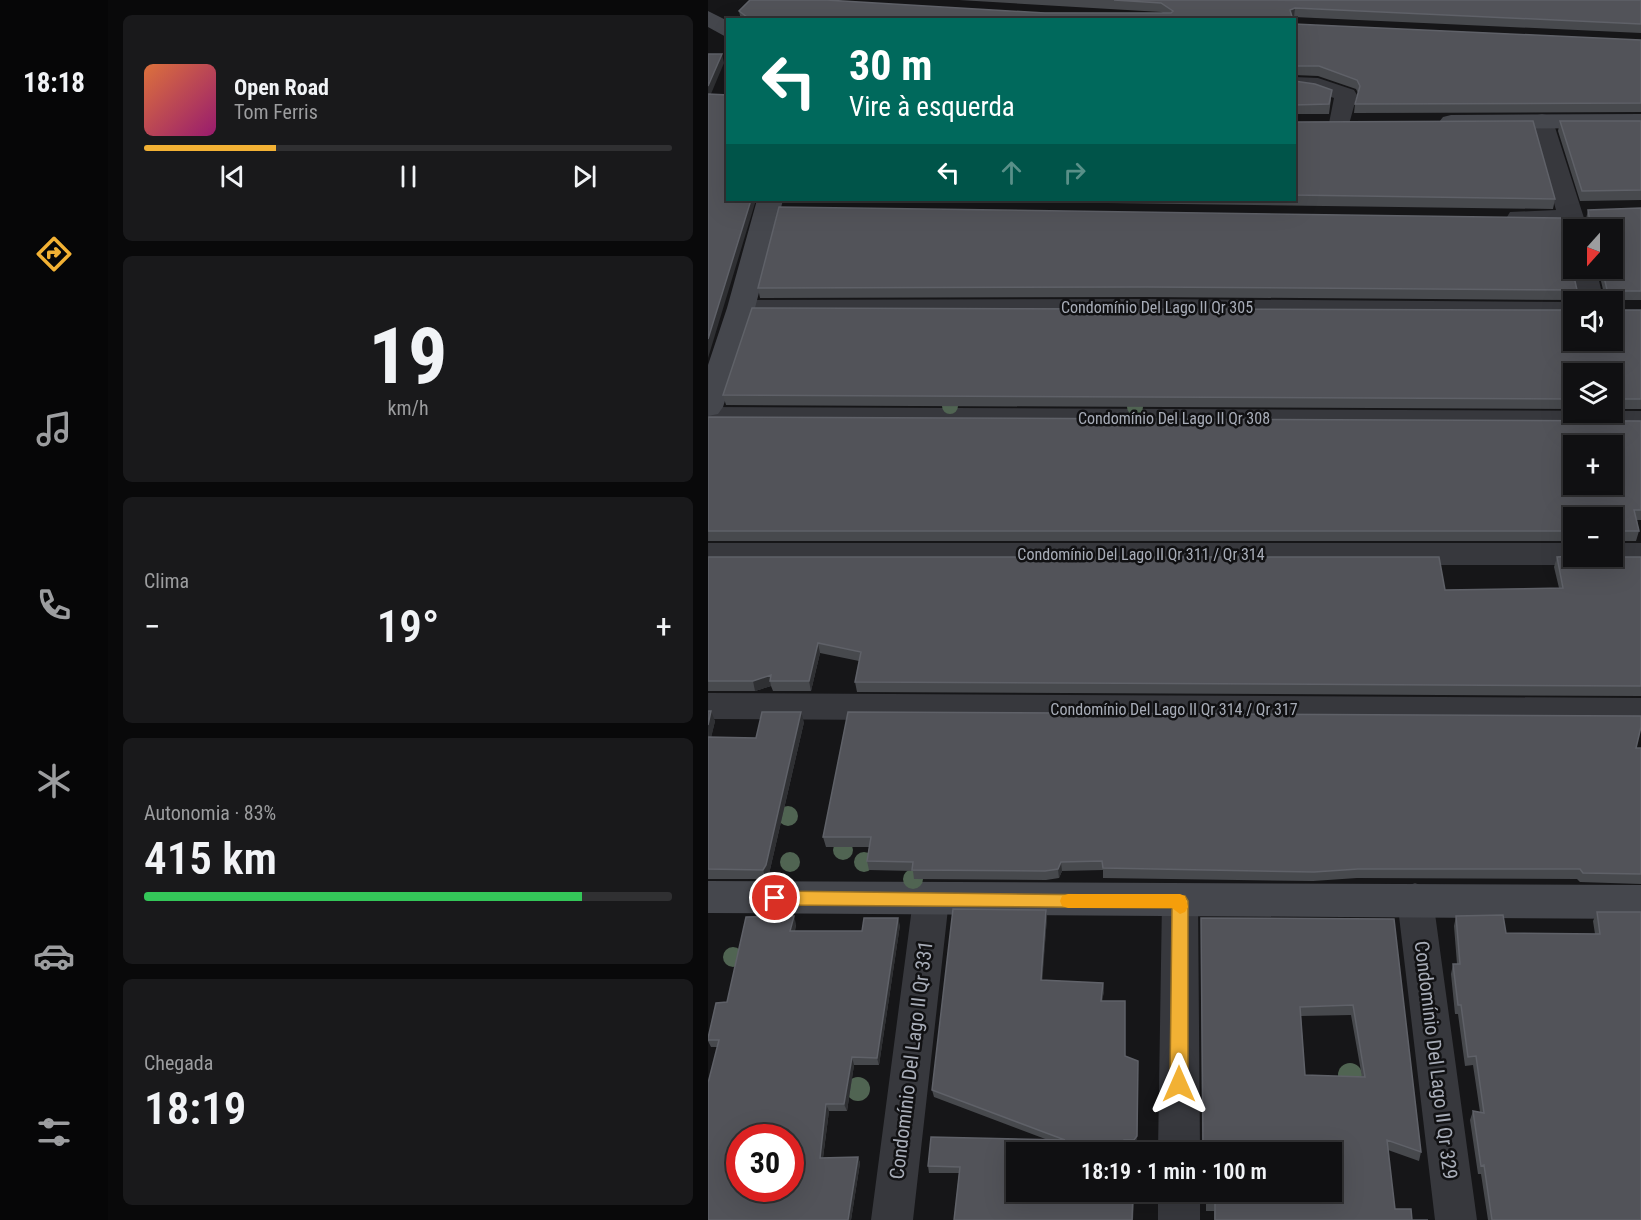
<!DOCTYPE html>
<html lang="pt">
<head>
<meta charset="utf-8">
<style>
  body { margin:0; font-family:"Roboto Condensed",sans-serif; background:#19191b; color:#f1f3f6; height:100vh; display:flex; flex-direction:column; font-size:22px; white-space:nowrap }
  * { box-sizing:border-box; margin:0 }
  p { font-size:20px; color:#9c9d9f }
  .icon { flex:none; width:33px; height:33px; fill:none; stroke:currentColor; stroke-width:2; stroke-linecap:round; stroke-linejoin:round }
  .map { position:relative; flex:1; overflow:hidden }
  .sheet { display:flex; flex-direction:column; gap:15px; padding:15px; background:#09090a; width:600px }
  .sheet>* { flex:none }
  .banner { position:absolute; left:18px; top:18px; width:570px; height:183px; border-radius:0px; box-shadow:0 6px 24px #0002,0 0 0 2px #303032; background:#00695c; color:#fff; overflow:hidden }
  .needle { width:39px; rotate:201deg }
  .buttons { position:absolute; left:855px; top:219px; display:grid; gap:12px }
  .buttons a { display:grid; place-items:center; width:60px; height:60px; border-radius:0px; background:#101012; box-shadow:0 6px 24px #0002,0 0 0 2px #303032; font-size:30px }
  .speed { position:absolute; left:18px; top:1124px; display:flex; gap:12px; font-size:30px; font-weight:700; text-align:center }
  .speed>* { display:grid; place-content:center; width:78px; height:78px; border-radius:50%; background:#101012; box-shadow:0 6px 24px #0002,0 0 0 2px #303032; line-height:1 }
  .speed .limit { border:9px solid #d22; background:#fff; color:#111 }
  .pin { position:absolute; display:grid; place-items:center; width:51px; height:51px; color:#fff; margin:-26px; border:3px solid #fff; border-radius:50%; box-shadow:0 2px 6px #0007 }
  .me { position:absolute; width:66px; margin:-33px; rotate:0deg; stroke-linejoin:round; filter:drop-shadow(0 0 4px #0008) }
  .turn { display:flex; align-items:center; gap:21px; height:126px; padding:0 24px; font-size:27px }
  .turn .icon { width:78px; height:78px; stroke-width:2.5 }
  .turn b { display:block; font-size:42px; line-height:51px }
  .lanes { display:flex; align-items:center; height:57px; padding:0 24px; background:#0003; justify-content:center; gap:30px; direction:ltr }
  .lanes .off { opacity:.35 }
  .big { font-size:45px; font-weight:600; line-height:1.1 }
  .sheet .tile { flex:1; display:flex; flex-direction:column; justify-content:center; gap:9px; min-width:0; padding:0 21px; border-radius:9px; background:#19191b }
  .sheet .dial { align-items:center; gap:0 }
  .dial b { font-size:78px; line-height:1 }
  .song { display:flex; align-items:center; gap:18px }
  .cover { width:72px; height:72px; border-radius:9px; background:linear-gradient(135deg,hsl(20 70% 55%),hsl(320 70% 35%)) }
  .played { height:6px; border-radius:3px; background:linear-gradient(90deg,#f2b134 25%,#303032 25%) }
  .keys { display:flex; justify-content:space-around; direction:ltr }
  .heat { display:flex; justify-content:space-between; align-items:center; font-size:33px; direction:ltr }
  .charge { height:9px; border-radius:4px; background:linear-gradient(90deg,#34c759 83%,#303032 0) }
  .trip { position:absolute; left:298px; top:1142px; width:336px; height:60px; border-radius:0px; background:#101012; box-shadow:0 6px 24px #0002,0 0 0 2px #303032; font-weight:600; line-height:60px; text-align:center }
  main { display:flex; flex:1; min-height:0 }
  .tab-bar { display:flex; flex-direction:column; width:108px; justify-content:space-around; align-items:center; background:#060607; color:#9c9d9f }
  .tab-bar .icon { width:42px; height:42px }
  .tab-bar .selected { color:#f2b134 }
  .tab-bar b { font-size:27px; color:#f1f3f6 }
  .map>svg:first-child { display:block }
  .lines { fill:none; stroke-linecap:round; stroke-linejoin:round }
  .street { fill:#37383d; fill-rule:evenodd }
  .secondary { fill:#45474d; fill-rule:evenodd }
  .tree { fill:#506452 }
  .wall { fill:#47494d; fill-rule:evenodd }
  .shaded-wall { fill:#2f3033 }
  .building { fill:#525359; stroke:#5f6168; stroke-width:1.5; fill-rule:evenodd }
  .route { fill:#f2b134; stroke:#9d7322; stroke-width:1.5 }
  .slow { fill:#f59e0b }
  .labels { text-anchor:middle; stroke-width:5; stroke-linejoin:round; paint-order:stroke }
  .street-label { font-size:16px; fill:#a8adb8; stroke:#111113 }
  .near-street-label { font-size:20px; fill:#a8adb8; stroke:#111113 }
</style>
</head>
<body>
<main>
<nav class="tab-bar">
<b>18:18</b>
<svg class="icon selected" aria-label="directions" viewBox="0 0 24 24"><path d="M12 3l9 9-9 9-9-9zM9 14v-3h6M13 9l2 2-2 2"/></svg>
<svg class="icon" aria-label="music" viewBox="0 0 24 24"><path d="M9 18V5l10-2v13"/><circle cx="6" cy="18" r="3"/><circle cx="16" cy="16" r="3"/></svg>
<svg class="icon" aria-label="phone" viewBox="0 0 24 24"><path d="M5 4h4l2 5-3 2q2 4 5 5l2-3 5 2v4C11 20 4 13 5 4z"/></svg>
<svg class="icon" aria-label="climate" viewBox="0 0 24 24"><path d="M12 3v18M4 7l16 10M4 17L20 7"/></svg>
<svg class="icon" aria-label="car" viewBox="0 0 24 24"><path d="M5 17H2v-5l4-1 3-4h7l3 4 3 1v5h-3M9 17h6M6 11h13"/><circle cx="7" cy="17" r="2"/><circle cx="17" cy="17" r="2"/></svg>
<svg class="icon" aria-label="filters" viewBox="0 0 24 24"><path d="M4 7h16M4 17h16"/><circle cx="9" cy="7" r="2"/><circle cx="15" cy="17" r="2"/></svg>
</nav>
<section class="sheet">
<div class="tile">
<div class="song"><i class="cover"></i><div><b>Open Road</b><p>Tom Ferris</p></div></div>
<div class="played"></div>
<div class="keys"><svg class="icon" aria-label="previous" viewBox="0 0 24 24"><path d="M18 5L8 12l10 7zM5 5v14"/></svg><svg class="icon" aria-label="pause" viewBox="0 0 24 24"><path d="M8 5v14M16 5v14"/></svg><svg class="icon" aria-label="next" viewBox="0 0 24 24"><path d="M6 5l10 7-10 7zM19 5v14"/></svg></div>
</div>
<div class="tile dial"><b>19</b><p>km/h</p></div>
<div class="tile"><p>Clima</p>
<div class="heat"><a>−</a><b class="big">19°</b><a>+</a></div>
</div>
<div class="tile"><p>Autonomia · 83%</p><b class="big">415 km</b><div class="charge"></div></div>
<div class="tile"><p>Chegada</p><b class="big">18:19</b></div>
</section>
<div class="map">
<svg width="933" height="1220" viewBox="0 0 933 1220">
  <rect width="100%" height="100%" fill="#161618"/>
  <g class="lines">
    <path class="street" d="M586 77 610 78 646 90 649 95 640 128H624L621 123 626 98 607 91 586 90Z
      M834 114 842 116 845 121 876 218 878 230H866V237L857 235 852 225 802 222 799 217 802 212 848 210 823 121 826 116Z
      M866 264V268H888L896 302H870L862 268Z
      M439 299 866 302V318L33 316 24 314 20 308 24 302 33 300Z
      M0 407 933 411V429L0 425Z
      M0 543H866V556H880L877 562 866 565H0Z
      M904 543H933V565H904L893 562 890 556H904Z
      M0 693 933 698V724L0 719Z
      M707 883 720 888 725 899 769 1220H727L689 899 694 888Z
      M223 884 236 889 241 900 205 1220H163L205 900 210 889Z
      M472 885 485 890 490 901 492 1152H450L454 901 459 890Z
      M450 1191H492V1220H450Z"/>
    <path class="secondary" d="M0 11 20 21V38L0 27Z
      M933 114V128L743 129 735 127 731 122 735 117 743 115Z
      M49 200H75L47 308 15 407 10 414 0 416V365L19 308Z
      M0 881 933 885V919L0 913Z"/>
  </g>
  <g class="tree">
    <circle cx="242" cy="406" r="8"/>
    <circle cx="427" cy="407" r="8"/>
    <circle cx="80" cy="816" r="10"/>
    <circle cx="135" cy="850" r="10"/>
    <circle cx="82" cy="862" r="10"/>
    <circle cx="156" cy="862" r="10"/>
    <circle cx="205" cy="879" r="10"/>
    <circle cx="25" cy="957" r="10"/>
    <circle cx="642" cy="1075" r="12"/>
    <circle cx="150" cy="1089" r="12"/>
  </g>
  <path class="wall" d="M251 0H933V33L586 17 584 18 585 20H33L31 11 455 13 453 12Z
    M586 24 933 40V112L646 113 647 104 650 93 648 89 610 76 586 75Z
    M586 81 623 99 621 114H586Z
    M852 121H933V200L872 201 850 131Z
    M586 122 847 199 845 209 176 200H586Z
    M933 208V300H905V310H933V409H904V374H866V409L18 405 15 395 866 340 904 302H869L870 293 896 294 890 268H904L866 230V262L863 265 869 290 867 300 439 297 52 298 50 288 857 226 868 229 878 222V219L880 210Z
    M0 417 933 421V520H929L931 531 928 541H905L866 518V541H0Z
    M0 557 737 590 851 588 846 567 849 557H933V696L149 692 147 682 151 661 112 653 103 691H65L63 686 47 691H0Z
    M0 711 7 721 3 737 48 738 96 722 61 874 58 879H0Z
    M928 748H933V884L872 882 869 879 649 878 605 881 395 878V870L354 871 351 878 338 880 206 879 205 871 161 870 159 861 161 847H118L115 837Z
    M889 912 933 1220H780L773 1174H770L762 1120 765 1111 772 1112 765 1065 757 1066 750 1014H747L743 974 745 964H749L746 926 748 916 798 933 887 934 885 921Z
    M339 917 334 980 395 983 396 991 394 1001 417 1056 430 1068 429 1143 426 1147 417 1146 416 1152H309L426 1197 425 1220H246L251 1173H221L220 1166 340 1140 226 1097 224 1090Z
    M493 918 686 919 713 1152 711 1161 680 1150 687 1209H703L704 1220H720H506V1211H498V1191H624V1152H491V1146L494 1143ZM643 1015 654 1077 597 1075 593 1016Z
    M88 924 87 931H154L192 925 171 1065H146L139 1111H121L115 1158 150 1157 152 1163 143 1220H0L9 1047H3L0 1041V1038L19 1002Z"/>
  <path class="shaded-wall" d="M587 8 586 17 581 19 582 10Z
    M14 54 16 63 0 101V86Z
    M43 200H48L0 358V339Z
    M866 255V262L860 269 862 259Z
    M110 643 112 653 103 691 101 681Z
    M63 675 62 681 63 686 47 691 45 681Z
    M3 711 7 721 1 747 0 725Z
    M93 712 96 722 61 874 58 879 55 870Z
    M353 862 354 871 351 878 350 869Z
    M338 910 339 917 334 987 333 980Z
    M86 916 88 924 85 939 82 931Z
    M190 918 192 925 171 1065 169 1058Z
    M395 983 396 991 393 1008V1001Z
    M144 1057 146 1065 139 1111 136 1104Z
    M430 1068 429 1143 426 1147V1140Z
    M118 1104 121 1111 114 1165 112 1158Z
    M150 1157 152 1163 143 1220H140Z"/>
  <path class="building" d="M42 0H118L337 13H463L465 11 453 3 406 0H933V24L587 8 582 10 585 20H43L31 11Z
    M586 24 933 40V103L647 104 652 86 649 80 611 66H586Z
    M0 54H14L0 86Z
    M586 81 607 84 624 90 621 104 586 105Z
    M0 94 20 95V200H43L0 339Z
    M825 121 847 199 586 195V122Z
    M852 121H933V190L874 191Z
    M71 207 853 218 857 226 868 229 870 223 882 222 880 210 933 208V291H905V310H933V399H904V374H866V399L15 395 44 308 866 310V340H904V302H869L870 293 900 294 894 268H904V230H866V255L862 259 869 290 439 287 50 288Z
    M0 417 933 421V510H926L931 531H907L904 544V518H866V531H0ZM866 446H904V484H866Z
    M866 556 906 557H933V686L147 682 153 652 110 643 101 681H62L63 675 45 681H0V557H731L737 590 855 588 849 557Z
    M0 711H3L0 725Z
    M54 712H93L58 865 55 870 0 869V737L48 738Z
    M140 712 933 716V727L928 748H933V874L875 873 872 869H650L606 872 395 868 394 861 353 862 350 869 337 871 204 870 205 862 159 861 163 837H115Z
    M245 909 338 910 333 980 395 983 393 1001H417V1056L430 1061 429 1136 426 1140H416V1152H309V1191H425L424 1220H246L252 1167 220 1166 223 1137 357 1140 224 1090Z
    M889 912H933V1220H784L776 1165 773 1166 765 1111 776 1113 768 1056 760 1057 753 1005H750L745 964H752L748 916 795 915 798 933 892 934Z
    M86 916 82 931H154L156 918H190L169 1058 144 1057 136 1104H118L112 1158 150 1157 140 1220H0V1083L11 1040H0V1038L8 1003 19 1002 38 917ZM32 1137H82V1188H32Z
    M493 918 686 919 713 1152 679 1140 687 1209H703L704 1220H720H507V1202H498V1191H624V1152H497V1151L491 1150V1146L495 1143ZM645 1005 657 1077 597 1075 592 1007Z"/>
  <path class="route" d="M67 891 477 896 480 901V1084L477 1089 471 1092 465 1089 462 1084 464 908 67 905 61 903 59 898 61 893Z"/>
  <path class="slow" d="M360 894H472L477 896 480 907 477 912 472 914 464 908H360L354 906 352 901 354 896Z"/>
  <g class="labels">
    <g class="street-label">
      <text x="449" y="313">Condomínio Del Lago II Qr 305</text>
      <text x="466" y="424">Condomínio Del Lago II Qr 308</text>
      <text x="433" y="560">Condomínio Del Lago II Qr 311 / Qr 314</text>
      <text x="466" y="715">Condomínio Del Lago II Qr 314 / Qr 317</text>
    </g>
    <g class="near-street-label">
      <text transform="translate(203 1060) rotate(-83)" y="7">Condomínio Del Lago II Qr 331</text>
      <text transform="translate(728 1060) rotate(83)" y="7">Condomínio Del Lago II Qr 329</text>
    </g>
  </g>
</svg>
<div class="buttons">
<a><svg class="needle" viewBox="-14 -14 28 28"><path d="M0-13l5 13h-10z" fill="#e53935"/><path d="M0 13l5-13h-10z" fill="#9c9d9f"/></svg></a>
<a><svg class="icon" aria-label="sound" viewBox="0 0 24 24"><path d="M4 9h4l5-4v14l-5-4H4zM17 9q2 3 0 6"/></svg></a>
<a><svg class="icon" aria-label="layers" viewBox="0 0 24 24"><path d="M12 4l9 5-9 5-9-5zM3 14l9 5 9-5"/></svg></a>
<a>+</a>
<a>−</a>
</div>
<div class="speed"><div class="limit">30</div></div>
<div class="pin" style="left:67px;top:898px;background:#d93025"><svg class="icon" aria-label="arrive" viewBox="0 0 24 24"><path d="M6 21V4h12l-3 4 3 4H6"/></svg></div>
<svg class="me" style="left:471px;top:1084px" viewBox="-20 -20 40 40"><path d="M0-17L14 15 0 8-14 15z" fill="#f2b134" stroke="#fff" stroke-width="4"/></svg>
<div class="trip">18:19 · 1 min · 100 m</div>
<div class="banner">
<div class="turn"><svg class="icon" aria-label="left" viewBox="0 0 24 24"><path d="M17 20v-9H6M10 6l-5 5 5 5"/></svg><div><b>30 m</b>Vire à esquerda</div></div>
<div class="lanes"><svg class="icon" aria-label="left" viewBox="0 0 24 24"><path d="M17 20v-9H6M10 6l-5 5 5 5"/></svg><svg class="icon off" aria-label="ahead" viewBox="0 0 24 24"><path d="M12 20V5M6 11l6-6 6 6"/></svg><svg class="icon off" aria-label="right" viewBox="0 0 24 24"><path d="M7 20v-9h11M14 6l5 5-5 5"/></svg></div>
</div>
</div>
</main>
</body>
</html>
